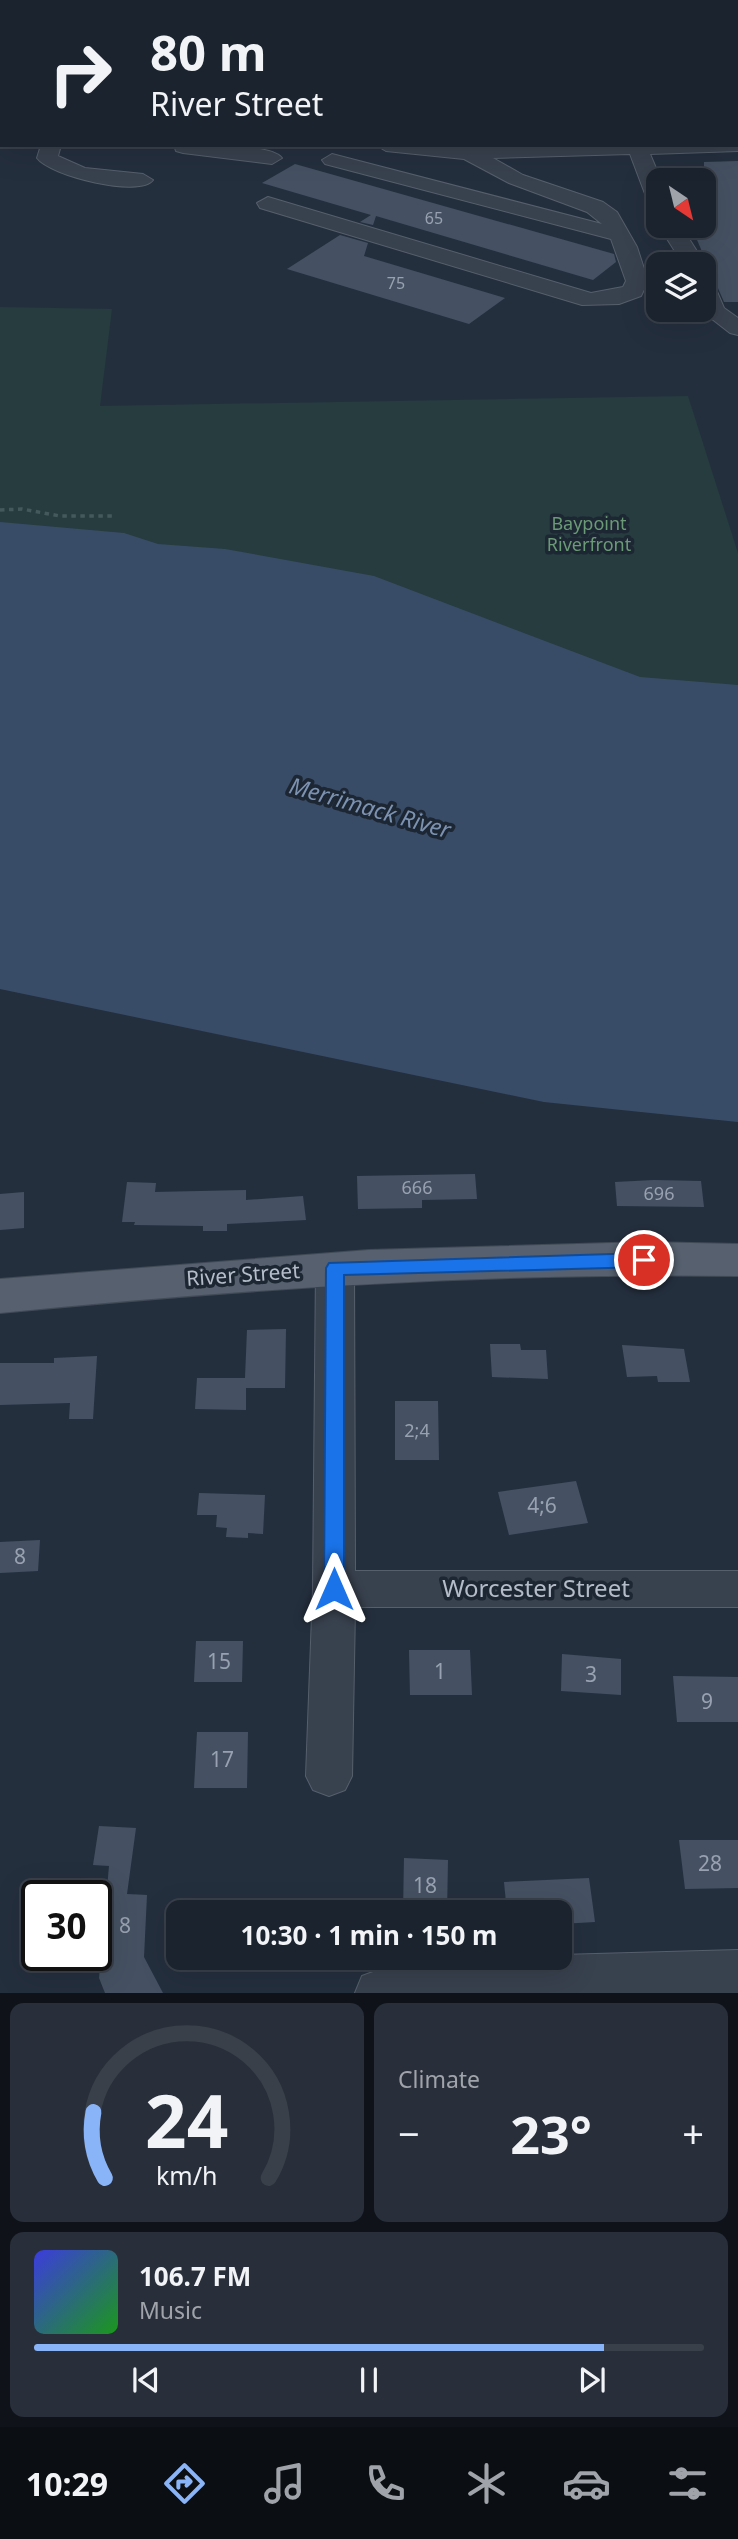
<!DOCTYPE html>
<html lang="en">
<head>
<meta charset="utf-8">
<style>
  body { margin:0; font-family:"Noto Sans",sans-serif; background:#282f3a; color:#f1f3f6; height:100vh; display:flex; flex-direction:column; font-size:26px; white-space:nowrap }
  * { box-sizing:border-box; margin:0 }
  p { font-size:23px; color:#a0a4aa }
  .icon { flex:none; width:38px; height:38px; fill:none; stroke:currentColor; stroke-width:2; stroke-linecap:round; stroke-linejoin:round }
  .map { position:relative; height:1993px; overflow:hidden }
  .sheet { display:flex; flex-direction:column; gap:10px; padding:10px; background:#0f1319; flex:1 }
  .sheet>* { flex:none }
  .banner { position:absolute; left:0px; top:0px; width:738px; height:147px; box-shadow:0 7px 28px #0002,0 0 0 2px #39404a; background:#1b232e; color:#f1f3f6; overflow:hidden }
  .needle { width:46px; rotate:145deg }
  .tools { position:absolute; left:646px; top:168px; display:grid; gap:14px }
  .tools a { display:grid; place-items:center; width:70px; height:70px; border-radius:14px; background:#1b232e; box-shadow:0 7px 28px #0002,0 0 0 2px #39404a; font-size:35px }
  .speed { position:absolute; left:21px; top:1880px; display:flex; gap:14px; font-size:35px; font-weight:700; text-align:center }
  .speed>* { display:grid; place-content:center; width:91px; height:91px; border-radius:50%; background:#1b232e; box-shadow:0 7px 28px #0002,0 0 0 2px #39404a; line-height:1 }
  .speed .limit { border:4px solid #111; border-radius:10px; background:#fff; color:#111 }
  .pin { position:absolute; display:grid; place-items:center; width:60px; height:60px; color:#fff; margin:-30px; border:4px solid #fff; border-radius:50%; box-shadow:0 2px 7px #0007 }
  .me { position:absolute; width:77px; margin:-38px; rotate:0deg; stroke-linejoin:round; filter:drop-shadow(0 0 5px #0008) }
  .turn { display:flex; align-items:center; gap:24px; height:147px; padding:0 35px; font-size:32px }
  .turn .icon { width:91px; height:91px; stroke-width:2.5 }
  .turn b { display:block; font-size:49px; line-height:60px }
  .big { font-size:52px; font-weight:700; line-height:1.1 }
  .sheet .tile { flex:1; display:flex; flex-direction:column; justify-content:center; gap:10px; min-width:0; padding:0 24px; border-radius:14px; background:#282f3a }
  .sheet .dial { align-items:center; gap:0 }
  .dial svg { height:182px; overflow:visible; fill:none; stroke:#39404a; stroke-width:7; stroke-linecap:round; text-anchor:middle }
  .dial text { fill:#f1f3f6; stroke:none }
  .song { display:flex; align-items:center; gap:21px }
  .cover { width:84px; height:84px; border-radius:10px; background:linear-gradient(135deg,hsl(240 70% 55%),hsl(120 70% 35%)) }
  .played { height:7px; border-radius:4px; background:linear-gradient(90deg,#8ab4f8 85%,#39404a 85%) }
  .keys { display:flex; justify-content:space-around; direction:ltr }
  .heat { display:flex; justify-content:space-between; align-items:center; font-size:38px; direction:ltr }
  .sheet .tiles { flex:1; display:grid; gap:10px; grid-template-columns:1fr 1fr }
  .tile:last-child { grid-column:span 2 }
  .trip { position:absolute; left:166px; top:1900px; width:406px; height:70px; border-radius:14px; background:#1b232e; box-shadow:0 7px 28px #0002,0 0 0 2px #39404a; font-weight:700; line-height:70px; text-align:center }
  .tabs { display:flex; height:112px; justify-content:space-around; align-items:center; background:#0b0e12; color:#a0a4aa }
  .tabs .icon { width:49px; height:49px }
  .tabs .current { color:#8ab4f8 }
  .tabs b { font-size:32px; color:#f1f3f6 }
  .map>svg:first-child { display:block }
  .green { fill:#263c3f }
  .water { fill:#394c67 }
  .building { fill:#455162 }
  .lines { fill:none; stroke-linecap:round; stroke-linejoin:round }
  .minor-casing { stroke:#565f6c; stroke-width:2 }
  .major-casing { stroke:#414a57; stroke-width:2 }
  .path { stroke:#44595c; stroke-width:3.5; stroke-dasharray:4.5 4.5; stroke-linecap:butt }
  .minor { fill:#38414e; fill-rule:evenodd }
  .major { fill:#56606e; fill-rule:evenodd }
  .route { fill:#1a73e8; stroke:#114b97; stroke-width:2 }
  .labels { text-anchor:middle; stroke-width:7; stroke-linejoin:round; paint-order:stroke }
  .far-number-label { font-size:16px; fill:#98a1af }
  .far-park-label { font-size:18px; fill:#6b9a76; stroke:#1d2633 }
  .number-label { font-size:18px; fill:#98a1af }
  .street-label { font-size:21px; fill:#b4bcc9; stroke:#1d2633 }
  .near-number-label { font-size:21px; fill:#98a1af }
  .water-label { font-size:23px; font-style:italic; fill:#7c92b1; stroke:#1d2633 }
  .near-street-label { font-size:24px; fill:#b4bcc9; stroke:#1d2633 }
</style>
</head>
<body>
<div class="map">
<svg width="738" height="1993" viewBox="0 0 738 1993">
  <rect width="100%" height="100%" fill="#242f3e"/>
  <path class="green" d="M0 307 112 309 100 406 688 396 738 553V702L0 544Z"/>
  <path class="water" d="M0 522 124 533 158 544 225 549 374 576 640 677 738 685V1122L544 1102 0 989Z"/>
  <path class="building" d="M738 161V302H724L714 279 708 276 707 263 691 226H704V162Z
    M295 164 614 254 616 262 593 280 376 216 373 225 360 222 371 215 262 183Z
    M340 235 368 243 364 256 505 298 469 324 287 269Z
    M475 1174 477 1199 422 1200V1208L358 1209 357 1176Z
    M654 1180 701 1181 704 1207 617 1206 615 1182Z
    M127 1182 156 1183 155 1192 246 1190V1200L303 1196 306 1220 227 1224V1231H203V1226L134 1225 135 1222H122Z
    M24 1192V1228L0 1230V1194Z
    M286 1329 285 1388H246V1410L195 1409 197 1378H245L247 1330Z
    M490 1344H520L521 1350H546L548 1379 492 1377Z
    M622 1345 684 1349 690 1382H658L657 1376 627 1377Z
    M97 1356 93 1419H69L70 1403 0 1405V1363H54V1358Z
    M395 1401H438L439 1460H395Z
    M576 1481 588 1523 509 1535 498 1492Z
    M199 1493 265 1495 263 1534 248 1533V1538L226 1537 227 1528 216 1527 217 1515H197Z
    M40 1540 38 1571 0 1573V1542Z
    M196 1641H243L242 1682H194Z
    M409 1650H470L472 1695H410Z
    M562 1654 621 1659V1695L561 1691Z
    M673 1676 738 1677V1722H677Z
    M197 1732H248L247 1788H194Z
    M99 1826 136 1828 127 1894 147 1895 144 1957 163 1993H105L99 1978 109 1866 93 1865Z
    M679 1840H738V1888L685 1889Z
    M404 1858 448 1860 447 1913H403Z
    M589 1878 595 1922 560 1924V1913H507L504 1882Z"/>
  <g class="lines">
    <g class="minor-casing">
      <path id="minor" d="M306 0H338L339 2H307Z
        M424 0H454L455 2H425Z
        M0 54 2 55V67L0 66Z
        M0 94 2 95V107L0 106Z
        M738 139V151L650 154 661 180H658V205L647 199 630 154 493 158 523 175 603 202 617 212 637 247 648 281 641 296 619 304 582 305 260 208 257 203 268 197 591 293 623 287 626 281 611 239 325 164 322 160 332 154 602 224 587 212 509 183 464 159 386 151 376 145H737Z
        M41 145H61L58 156 85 168 143 174 153 180C140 198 50 176 37 158Z
        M174 145C194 145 271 143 282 158L272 164 183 153 176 151Z
        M659 226H681L705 264 704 266 683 264Z
        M704 278 712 280 724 308 738 318V335L730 333 703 312Z
        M335 1254 348 1258 354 1268 355 1571H738V1607H355L352 1776 345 1790 329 1796 313 1790 306 1776 313 1589 316 1268 322 1258Z
        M738 1950V1993H355L362 1976C417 1954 501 1958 560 1958V1955Z"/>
    </g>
    <g class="major-casing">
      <path id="major" d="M646 1242 738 1244V1276C491 1272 246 1289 0 1313V1279L369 1250Z"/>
    </g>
    <path class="path" d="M0 510 22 509 60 516H113"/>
    <use href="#minor" class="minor"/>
    <use href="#major" class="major"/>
  </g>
  <path class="route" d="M644 1253 653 1260 644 1267 344 1275V1589L341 1595 334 1598 327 1595 324 1589 326 1268 329 1263Z"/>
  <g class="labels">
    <g class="far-number-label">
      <text x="434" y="224">65</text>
      <text x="396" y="289">75</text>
    </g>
    <g class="far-park-label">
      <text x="589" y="530">Baypoint<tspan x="589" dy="21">Riverfront</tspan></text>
    </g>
    <g class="number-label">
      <text x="417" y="1194">666</text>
      <text x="659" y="1200">696</text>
      <text x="417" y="1437">2;4</text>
    </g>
    <g class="street-label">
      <text transform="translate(243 1275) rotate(-4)" y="7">River Street</text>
    </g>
    <g class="near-number-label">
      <text x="542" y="1513">4;6</text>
      <text x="20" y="1564">8</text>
      <text x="219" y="1669">15</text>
      <text x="440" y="1679">1</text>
      <text x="591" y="1682">3</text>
      <text x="707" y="1709">9</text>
      <text x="222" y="1767">17</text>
      <text x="710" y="1871">28</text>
      <text x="425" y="1893">18</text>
      <text x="125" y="1933">8</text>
    </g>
    <g class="water-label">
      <text transform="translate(370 808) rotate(16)" y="8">Merrimack River</text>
    </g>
    <g class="near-street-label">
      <text x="536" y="1597">Worcester Street</text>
    </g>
  </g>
</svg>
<div class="tools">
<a><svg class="needle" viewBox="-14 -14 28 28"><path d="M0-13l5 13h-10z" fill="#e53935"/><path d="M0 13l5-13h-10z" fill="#a0a4aa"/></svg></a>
<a><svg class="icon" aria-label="layers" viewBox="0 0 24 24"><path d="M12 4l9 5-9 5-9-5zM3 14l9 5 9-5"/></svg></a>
</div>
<div class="speed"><div class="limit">30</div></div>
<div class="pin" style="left:644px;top:1260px;background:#d93025"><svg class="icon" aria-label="arrive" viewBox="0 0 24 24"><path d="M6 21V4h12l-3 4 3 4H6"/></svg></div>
<svg class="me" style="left:334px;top:1589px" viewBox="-20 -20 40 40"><path d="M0-17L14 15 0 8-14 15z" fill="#1a73e8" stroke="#fff" stroke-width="4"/></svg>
<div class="trip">10:30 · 1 min · 150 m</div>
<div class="banner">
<div class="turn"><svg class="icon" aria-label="right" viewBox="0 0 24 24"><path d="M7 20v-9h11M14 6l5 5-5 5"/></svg><div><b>80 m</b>River Street</div></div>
</div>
</div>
<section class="sheet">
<div class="tiles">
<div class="tile dial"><svg viewBox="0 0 100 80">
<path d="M14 69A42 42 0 1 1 86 69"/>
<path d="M14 69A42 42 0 0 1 9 40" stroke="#8ab4f8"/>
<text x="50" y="56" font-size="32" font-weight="700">24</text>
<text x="50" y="72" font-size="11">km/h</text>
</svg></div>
<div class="tile"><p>Climate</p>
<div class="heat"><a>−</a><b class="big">23°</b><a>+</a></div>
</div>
<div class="tile">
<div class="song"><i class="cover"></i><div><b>106.7 FM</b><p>Music</p></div></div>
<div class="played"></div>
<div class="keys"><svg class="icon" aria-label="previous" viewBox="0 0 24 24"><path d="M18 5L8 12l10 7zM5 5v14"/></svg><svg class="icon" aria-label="pause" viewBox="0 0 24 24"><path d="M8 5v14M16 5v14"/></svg><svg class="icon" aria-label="next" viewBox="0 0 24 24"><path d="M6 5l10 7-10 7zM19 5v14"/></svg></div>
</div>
</div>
</section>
<nav class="tabs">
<b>10:29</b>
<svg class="icon current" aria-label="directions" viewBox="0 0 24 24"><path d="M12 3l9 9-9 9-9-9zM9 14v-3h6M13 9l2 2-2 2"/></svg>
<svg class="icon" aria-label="music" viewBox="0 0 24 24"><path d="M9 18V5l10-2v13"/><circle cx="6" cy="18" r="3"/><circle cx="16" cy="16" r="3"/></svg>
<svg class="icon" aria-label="phone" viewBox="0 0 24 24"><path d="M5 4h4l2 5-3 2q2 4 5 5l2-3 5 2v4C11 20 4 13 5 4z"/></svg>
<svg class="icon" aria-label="climate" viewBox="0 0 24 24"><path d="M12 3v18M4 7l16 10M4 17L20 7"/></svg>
<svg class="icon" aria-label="car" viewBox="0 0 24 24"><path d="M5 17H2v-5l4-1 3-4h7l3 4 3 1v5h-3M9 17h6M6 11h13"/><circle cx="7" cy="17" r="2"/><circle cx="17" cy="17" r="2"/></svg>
<svg class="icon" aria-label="filters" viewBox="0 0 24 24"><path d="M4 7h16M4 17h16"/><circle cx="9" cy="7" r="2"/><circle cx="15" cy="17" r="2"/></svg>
</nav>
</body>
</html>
